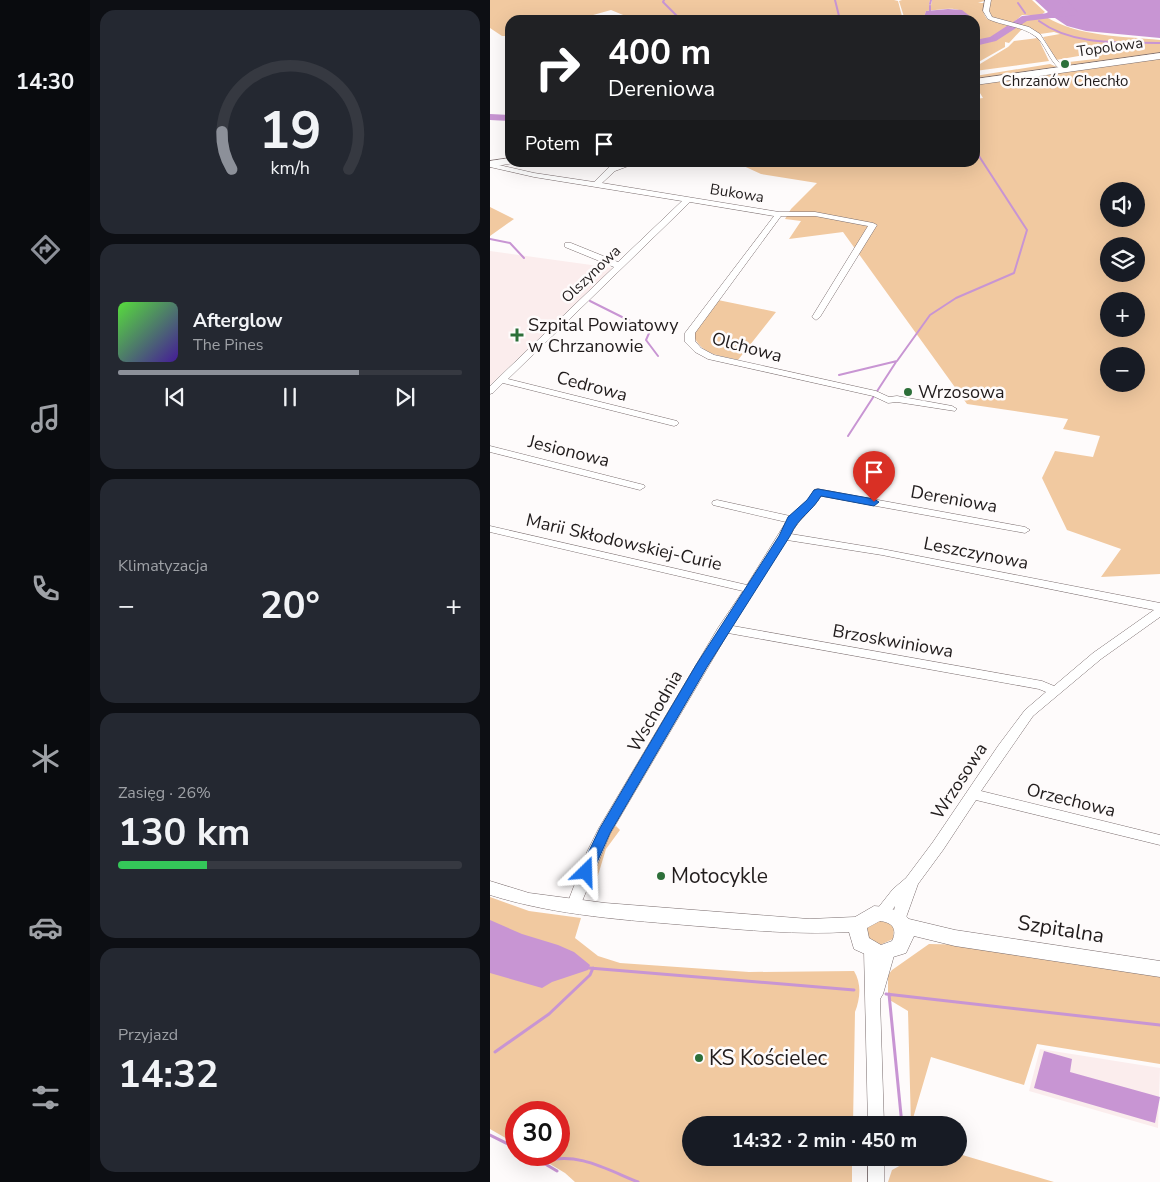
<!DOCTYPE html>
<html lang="pl">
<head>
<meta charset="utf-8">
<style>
  body { margin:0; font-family:"Nunito Sans",sans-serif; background:#242831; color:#f1f3f6; height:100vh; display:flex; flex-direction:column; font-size:19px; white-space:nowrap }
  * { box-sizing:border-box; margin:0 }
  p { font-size:16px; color:#9ea1a6 }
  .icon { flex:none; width:28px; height:28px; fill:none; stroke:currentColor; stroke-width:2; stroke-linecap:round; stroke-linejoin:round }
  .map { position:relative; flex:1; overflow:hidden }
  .drawer { display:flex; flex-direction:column; gap:10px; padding:10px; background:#0d0f14; width:400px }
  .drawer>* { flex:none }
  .banner { position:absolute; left:15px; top:15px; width:475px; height:152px; border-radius:15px; box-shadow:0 5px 20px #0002; background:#202124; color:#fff; overflow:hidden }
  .fabs { position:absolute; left:610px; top:182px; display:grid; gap:10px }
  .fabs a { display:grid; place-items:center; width:45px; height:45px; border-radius:50%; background:#171b24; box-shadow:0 5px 20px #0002; font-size:25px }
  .speed { position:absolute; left:15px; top:1101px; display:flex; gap:10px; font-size:25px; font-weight:700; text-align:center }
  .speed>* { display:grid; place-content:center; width:65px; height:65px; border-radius:50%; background:#171b24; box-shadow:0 5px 20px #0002; line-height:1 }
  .speed .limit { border:8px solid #d22; background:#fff; color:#111 }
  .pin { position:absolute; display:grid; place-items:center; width:42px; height:42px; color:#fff; margin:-51px -21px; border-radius:50% 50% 50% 0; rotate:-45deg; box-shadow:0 0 5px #0007 }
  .pin .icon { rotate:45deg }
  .me { position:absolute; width:55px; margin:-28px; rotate:22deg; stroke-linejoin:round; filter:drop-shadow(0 0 4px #0008) }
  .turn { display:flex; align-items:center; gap:18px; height:105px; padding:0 20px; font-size:22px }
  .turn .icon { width:65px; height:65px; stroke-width:2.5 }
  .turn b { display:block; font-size:35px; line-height:42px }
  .then { display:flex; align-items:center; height:48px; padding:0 20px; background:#0003; gap:10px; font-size:19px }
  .big { font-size:38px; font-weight:700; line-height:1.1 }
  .drawer .card { flex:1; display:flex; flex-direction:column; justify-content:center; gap:8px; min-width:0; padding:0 18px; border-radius:15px; background:#242831 }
  .drawer .dial { align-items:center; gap:0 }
  .dial svg { height:130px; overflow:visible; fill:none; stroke:#363941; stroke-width:7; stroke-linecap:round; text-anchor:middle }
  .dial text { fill:#f1f3f6; stroke:none }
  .song { display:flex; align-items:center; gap:15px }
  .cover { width:60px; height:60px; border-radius:8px; background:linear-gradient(135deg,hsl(110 70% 55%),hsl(260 70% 35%)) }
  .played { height:5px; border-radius:2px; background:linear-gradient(90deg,#8c9099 70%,#363941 70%) }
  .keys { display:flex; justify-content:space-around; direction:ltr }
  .heat { display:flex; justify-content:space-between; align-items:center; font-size:28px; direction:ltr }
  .charge { height:8px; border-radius:4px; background:linear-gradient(90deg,#34c759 26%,#363941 0) }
  .trip { position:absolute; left:192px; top:1116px; width:285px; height:50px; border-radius:25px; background:#171b24; box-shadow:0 5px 20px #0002; font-weight:700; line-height:50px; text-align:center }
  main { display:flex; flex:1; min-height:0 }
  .tab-bar { display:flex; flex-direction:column; width:90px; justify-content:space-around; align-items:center; background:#090b0e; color:#9ea1a6 }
  .tab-bar .icon { width:35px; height:35px }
  .tab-bar .on { color:#8c9099 }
  .tab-bar b { font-size:22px; color:#f1f3f6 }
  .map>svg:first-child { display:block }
  .built { fill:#fbeded }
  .green { fill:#f1c9a0; fill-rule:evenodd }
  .water { fill:#c895d3 }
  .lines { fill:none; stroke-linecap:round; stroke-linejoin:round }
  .stream-far1 { stroke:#c895d3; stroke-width:2 }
  .stream { stroke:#c895d3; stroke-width:3 }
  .river { fill:#c895d3; fill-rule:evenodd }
  .street-casing { stroke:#7a6d6e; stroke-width:1 }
  .secondary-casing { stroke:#7a6d6e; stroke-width:1 }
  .street { fill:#fff; fill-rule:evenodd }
  .secondary { fill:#fff; fill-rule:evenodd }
  .route { fill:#1a73e8; stroke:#114b97 }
  .poi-dot { fill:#2d6f39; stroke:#fefbfb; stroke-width:2 }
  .labels { text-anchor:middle; stroke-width:5; stroke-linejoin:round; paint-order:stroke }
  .far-street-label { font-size:15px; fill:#211c1c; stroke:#fefbfb }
  .far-poi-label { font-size:15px; fill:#211c1c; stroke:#fefbfb }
  .poi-label { font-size:18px; fill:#211c1c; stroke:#fefbfb; text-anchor:start }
  .street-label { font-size:18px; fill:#211c1c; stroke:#fefbfb }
  .near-poi-label { font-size:21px; fill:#211c1c; stroke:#fefbfb; text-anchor:start }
  .near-street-label { font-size:21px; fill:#211c1c; stroke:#fefbfb }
</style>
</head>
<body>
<main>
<nav class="tab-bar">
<b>14:30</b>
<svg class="icon on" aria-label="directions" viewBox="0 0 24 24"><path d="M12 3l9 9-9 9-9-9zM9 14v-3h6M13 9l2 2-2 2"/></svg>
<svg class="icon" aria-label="music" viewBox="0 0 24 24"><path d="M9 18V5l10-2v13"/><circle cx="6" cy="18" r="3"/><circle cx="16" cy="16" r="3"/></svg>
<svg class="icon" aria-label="phone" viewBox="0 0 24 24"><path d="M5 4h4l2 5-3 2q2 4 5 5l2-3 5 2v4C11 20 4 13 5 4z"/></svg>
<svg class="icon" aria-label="climate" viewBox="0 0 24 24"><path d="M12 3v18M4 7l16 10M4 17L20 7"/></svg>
<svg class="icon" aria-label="car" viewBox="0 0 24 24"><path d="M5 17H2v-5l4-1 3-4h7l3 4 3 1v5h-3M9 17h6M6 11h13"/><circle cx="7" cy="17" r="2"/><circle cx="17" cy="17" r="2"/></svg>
<svg class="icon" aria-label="filters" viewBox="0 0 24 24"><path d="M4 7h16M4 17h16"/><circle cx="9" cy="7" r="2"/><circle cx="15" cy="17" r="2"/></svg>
</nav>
<section class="drawer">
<div class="card dial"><svg viewBox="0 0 100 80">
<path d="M14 69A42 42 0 1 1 86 69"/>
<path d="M14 69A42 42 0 0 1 8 46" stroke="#8c9099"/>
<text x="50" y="56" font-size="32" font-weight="700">19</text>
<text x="50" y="72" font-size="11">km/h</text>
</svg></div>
<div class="card">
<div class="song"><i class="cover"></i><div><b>Afterglow</b><p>The Pines</p></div></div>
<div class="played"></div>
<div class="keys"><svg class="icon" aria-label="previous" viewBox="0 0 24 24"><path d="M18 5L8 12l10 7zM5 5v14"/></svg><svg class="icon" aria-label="pause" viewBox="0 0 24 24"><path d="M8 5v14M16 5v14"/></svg><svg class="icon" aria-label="next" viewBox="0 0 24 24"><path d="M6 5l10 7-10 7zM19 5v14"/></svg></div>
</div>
<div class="card"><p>Klimatyzacja</p>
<div class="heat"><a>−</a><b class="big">20°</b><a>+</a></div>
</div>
<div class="card"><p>Zasięg · 26%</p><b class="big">130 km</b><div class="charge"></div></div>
<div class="card"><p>Przyjazd</p><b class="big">14:32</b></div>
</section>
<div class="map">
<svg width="670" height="1182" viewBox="0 0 670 1182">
  <rect width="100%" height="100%" fill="#fefbfb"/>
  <path class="built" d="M0 251 123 268 0 385Z
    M550 1049 670 1068 668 1128 539 1091Z"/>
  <path class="green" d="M0 0H404L408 1 413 20H139L138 17 121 10 96 17 94 20H20V36H12L0 28Z
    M412 0H440L439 5H446H441L442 0H497L488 3H496L494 14 497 19 520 25 507 37 485 42V20H478L480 18C470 4 452 10 436 11L433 20H415L409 1Z
    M501 0H542L555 12 551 15H532L522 24 503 18 499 11Z
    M556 17C590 37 631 36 670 40V54L574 66 570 63 605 59 606 56 600 54 566 60 553 37 570 34 564 32 550 34 527 25 535 20Z
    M527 27 532 29 519 43 515 42V47L485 64V44L508 38Z
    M548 38 559 61 485 71V67L518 47 524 41Z
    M670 57V574L611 577 631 549 577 530 552 478 565 451 603 457 610 436 573 429 578 419 477 404 353 232 299 239 311 221 295 219 301 209 327 183 271 174 247 163 485 162V99L493 98 485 85ZM619 191H646V219H619ZM619 246H646V274H619ZM619 301H646V329H619ZM619 356H646V384H619Z
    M560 64 567 67 485 80V76Z
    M0 207 24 219 0 236Z
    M228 300 286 312 248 360C228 355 211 355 203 334Z
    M126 826 130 830 116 849 105 885 97 884 122 828Z
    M0 897 39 911 91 918 85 938 108 956 130 963 259 972 364 971C372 984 370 999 365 1012L363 1125H201V1158H362V1182H85L75 1173 45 1155H69V1112H26V1144L0 1129Z
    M382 921H397L404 927 403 939 390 945 380 942 375 927Z
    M439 944 489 945 670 976V1064L547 1044 534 1085 441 1057 421 1125 418 1011 398 999V975L402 970Z
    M469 1154 564 1182H398L402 1170 413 1164 445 1166 454 1158H469Z"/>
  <path class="water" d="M545 0H670V38L596 31 577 26 565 18H559L555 14 558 12Z
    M458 9 472 10 481 17 478 20H433L436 11Z
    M0 920 32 934 68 945 84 952 100 965 98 970 62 982 52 988 0 973Z
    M554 1051 582 1059 580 1072 670 1097 665 1123 544 1088Z"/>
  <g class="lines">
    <path class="stream-far1" d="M174 0 173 2 191 20
      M345 0 350 20
      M528 3 535 13
      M440 4 441 0
      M440 6V11
      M549 21C583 46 630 42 670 43
      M0 239 20 243 34 258
      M100 301 160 331 156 340 168 356
      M349 375 407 361 440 315 466 298 524 273 537 230 485 150
      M358 436 406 362"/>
    <path class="stream" d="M99 968 364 990
      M396 994 670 1025
      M399 994 412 1125
      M5 1052 59 1014 100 975 103 968
      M0 1135 26 1148
      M40 1155 67 1171
      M54 1162C85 1150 120 1171 148 1182"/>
    <path class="river" d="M567 0H577L588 13 586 15 537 21 506 41 485 46V40L500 37 532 16 576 11Z
      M0 114 20 115V121L0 120Z"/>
    <g class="street-casing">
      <path id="street" d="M495 0H501L499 11 502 17 539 27 550 34 566 59 576 69 575 70H571C558 60 556 44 545 36 532 26 513 26 498 19L493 11Z
        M136 162H149L125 171 112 183 289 212H325L383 223 387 225 330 317 326 320 322 317 378 226 325 216H291L205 333V341L211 348 224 355 386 391 399 397 407 396 462 406 467 409 465 411 407 402 398 403 383 396 218 359 205 352 195 342V333L284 216 200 202 18 379 187 421 189 423 187 425 184 426 13 383 3 393 0 394V386L124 267 75 247V243H81L128 262 192 201 44 177 0 167V163L44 173 104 182 119 167Z
        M0 446 154 485 155 487 150 490 0 452Z
        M328 489 535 527 540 530 535 533 331 496C322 511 309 518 301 534L392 549 670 603V617L611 659 543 716 491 791 670 835V845L486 800 453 850 428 884 414 923 409 925 404 923 402 919 405 906C400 913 396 920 386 917L384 913 403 889 416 878 443 842 508 746 535 710 556 692 549 689 238 633 120 834 88 911 83 913 78 911 76 907 97 852 109 828 228 628 253 591 0 532V526L257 585 296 522 223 505 222 503 223 501 227 500 300 516 318 500 324 490ZM297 540 392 555 664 610 603 653 564 686 552 681 243 626Z
        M381 944 386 946 388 960 393 948 398 946 403 948 405 952 393 994 390 999 394 1125H378L374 950 376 946Z
        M378 1158H394V1182H378Z"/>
    </g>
    <g class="secondary-casing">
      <path id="secondary" d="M670 53V59L485 85V79Z
        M20 158V162L24 163 0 167V161Z
        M0 881 39 893 115 903 319 919 365 917 384 906 395 907 412 912 419 919 465 930 670 961V977L465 946 424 936 416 953 390 961 364 949 359 932C308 935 257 930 207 926 137 920 67 916 0 895ZM390 921C402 922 408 929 402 941L391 945 379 938 377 928Z"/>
    </g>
    <use href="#street" class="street"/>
    <use href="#secondary" class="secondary"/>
  </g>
  <path class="route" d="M328 489 384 499 389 502 384 506 331 496C321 513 309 516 300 536L217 667 120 833 101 876H91L89 872 110 828 206 665 289 536 298 517 317 500 324 490Z"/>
  <g class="poi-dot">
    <circle cx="575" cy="64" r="5"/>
    <path d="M24.5 327.5h5v5h5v5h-5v5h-5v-5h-5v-5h5z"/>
    <circle cx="418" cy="392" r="5"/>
    <circle cx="171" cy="876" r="5"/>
    <circle cx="209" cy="1058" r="5"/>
  </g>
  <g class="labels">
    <g class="far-street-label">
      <text transform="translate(620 47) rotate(-8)" y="5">Topolowa</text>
      <text transform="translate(247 193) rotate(9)" y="5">Bukowa</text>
      <text transform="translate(101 274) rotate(-44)" y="5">Olszynowa</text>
    </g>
    <g class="far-poi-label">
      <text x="575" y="86">Chrzanów Chechło</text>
    </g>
    <g class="poi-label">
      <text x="38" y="331">Szpital Powiatowy<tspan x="38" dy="21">w Chrzanowie</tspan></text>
      <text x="428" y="398">Wrzosowa</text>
    </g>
    <g class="street-label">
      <text transform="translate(257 347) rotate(15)" y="6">Olchowa</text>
      <text transform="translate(102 386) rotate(15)" y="6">Cedrowa</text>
      <text transform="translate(79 451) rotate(14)" y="6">Jesionowa</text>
      <text transform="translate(464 499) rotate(10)" y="6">Dereniowa</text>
      <text transform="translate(134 542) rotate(13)" y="6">Marii Skłodowskiej-Curie</text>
      <text transform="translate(486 553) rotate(11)" y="6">Leszczynowa</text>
      <text transform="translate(403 641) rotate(10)" y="6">Brzoskwiniowa</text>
      <text transform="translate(165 711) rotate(-60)" y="6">Wschodnia</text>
      <text transform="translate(469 781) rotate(-57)" y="6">Wrzosowa</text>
      <text transform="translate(581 800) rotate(14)" y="6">Orzechowa</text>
    </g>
    <g class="near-poi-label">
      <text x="181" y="883">Motocykle</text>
      <text x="219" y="1065">KS Kościelec</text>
    </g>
    <g class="near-street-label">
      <text transform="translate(571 929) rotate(9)" y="7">Szpitalna</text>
    </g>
  </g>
</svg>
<div class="fabs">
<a><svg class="icon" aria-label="sound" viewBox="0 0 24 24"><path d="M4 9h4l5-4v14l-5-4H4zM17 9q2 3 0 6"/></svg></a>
<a><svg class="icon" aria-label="layers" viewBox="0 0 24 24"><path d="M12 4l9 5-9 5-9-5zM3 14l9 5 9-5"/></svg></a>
<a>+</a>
<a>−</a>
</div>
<div class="speed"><div class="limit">30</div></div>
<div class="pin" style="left:384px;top:502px;background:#d93025"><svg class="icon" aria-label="arrive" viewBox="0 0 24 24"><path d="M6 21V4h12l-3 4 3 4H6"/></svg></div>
<svg class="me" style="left:96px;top:872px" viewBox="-20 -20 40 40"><path d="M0-17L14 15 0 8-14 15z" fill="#1a73e8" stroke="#fff" stroke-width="4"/></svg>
<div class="trip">14:32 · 2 min · 450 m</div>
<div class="banner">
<div class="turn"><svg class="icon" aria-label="right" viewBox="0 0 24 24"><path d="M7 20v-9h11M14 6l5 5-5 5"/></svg><div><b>400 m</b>Dereniowa</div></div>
<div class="then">Potem<svg class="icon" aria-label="arrive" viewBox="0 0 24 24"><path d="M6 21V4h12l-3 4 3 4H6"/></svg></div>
</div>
</div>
</main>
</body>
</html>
